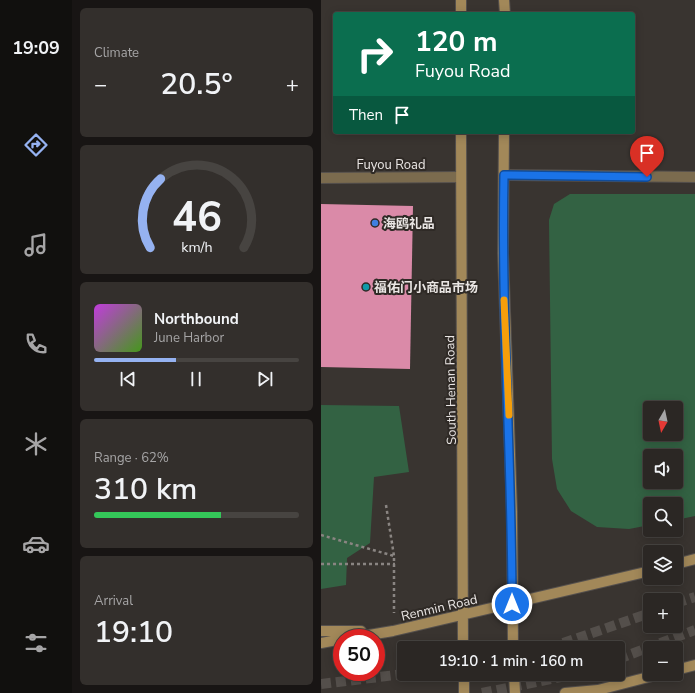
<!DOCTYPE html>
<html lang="en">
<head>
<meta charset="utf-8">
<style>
  body { margin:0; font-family:"Nunito Sans","Noto Sans SC",sans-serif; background:#332f2c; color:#f1f3f6; height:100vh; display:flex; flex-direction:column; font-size:15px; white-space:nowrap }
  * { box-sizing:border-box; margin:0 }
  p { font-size:13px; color:#a6a5a6 }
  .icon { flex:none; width:22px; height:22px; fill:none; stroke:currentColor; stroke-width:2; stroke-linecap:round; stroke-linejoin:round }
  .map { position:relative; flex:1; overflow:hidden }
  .side { display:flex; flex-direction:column; gap:8px; padding:8px; background:#181514; width:249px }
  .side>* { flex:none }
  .banner { position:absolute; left:12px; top:12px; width:302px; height:122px; border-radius:4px; box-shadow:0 2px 10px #0003,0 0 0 1px #474441; background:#0b6e4f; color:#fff; overflow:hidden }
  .needle { width:26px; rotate:189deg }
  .tools { position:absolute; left:322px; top:401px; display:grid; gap:8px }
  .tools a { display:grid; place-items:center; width:40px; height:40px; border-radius:4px; background:#2b2724; box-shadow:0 2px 10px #0003,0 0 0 1px #474441; font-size:20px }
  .speed { position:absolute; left:12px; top:629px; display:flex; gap:8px; font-size:20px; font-weight:700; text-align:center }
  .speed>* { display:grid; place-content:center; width:52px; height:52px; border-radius:50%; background:#2b2724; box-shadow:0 2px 10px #0003,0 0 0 1px #474441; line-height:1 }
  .speed .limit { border:6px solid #d22; background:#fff; color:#111 }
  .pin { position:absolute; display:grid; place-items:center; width:34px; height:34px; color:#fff; margin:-41px -17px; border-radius:50% 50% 50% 0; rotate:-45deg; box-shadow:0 0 4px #0007 }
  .pin .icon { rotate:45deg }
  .me { position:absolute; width:44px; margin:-22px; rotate:0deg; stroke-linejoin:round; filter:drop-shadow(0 0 3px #0008) }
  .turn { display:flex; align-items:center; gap:14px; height:84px; padding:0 16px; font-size:18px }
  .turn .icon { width:52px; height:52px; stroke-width:2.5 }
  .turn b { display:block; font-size:28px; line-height:34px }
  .then { display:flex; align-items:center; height:38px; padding:0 16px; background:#0003; gap:8px; font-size:15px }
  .big { font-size:30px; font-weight:600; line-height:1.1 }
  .side .widget { flex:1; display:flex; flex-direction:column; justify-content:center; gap:6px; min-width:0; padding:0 14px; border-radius:6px; background:#332f2c }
  .side .dial { align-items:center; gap:0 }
  .dial svg { height:104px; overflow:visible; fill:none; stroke:#474441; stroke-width:7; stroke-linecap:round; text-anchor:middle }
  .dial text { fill:#f1f3f6; stroke:none }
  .song { display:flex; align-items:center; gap:12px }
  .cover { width:48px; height:48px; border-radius:6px; background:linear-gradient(135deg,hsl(290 70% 55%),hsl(100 70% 35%)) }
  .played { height:4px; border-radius:2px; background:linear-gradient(90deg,#95b2f1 40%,#474441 40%) }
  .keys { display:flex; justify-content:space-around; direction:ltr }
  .heat { display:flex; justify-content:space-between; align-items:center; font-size:22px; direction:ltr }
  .charge { height:6px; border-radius:3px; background:linear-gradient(90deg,#34c759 62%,#474441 0) }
  .trip { position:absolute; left:76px; top:641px; width:228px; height:40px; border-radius:4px; background:#2b2724; box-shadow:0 2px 10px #0003,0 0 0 1px #474441; font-weight:600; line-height:40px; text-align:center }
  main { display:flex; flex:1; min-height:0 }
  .menu { display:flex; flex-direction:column; width:72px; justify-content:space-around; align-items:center; background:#11100e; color:#a6a5a6 }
  .menu .icon { width:28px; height:28px }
  .menu .selected { color:#95b2f1 }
  .menu b { font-size:18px; color:#f1f3f6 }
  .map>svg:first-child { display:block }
  .green { fill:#336243; fill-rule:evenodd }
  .building { fill:#da8aa8 }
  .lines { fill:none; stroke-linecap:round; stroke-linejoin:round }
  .secondary-tunnel { stroke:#544f4b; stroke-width:10; stroke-dasharray:10 5; stroke-linecap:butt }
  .minor-casing { stroke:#55504d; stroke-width:12 }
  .secondary-casing { stroke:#55504d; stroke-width:12 }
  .path { stroke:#8a8582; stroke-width:2.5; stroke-dasharray:3 3; stroke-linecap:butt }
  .minor { stroke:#7b6b4e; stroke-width:10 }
  .secondary { stroke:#a28859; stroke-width:10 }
  .route-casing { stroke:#114b97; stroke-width:10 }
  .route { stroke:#1a73e8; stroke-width:7 }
  .slow { stroke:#f59e0b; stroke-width:7 }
  .shop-dot { fill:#3f7fe0; stroke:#2f2a26; stroke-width:1.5 }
  .culture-dot { fill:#0f9aa8; stroke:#2f2a26; stroke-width:1.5 }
  .labels { text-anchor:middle; stroke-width:4; stroke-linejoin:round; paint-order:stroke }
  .street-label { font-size:13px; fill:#eae6e4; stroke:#2f2a26 }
  .poi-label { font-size:13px; font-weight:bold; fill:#eae6e4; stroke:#2f2a26; text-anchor:start }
</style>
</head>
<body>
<main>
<nav class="menu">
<b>19:09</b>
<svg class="icon selected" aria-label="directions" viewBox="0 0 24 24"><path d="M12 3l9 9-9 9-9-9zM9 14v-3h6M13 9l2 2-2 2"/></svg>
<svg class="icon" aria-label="music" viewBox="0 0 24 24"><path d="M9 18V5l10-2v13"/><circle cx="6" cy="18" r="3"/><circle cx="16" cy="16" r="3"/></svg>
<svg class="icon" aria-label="phone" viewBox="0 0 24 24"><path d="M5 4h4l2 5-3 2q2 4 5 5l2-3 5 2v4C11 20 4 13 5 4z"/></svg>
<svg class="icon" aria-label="climate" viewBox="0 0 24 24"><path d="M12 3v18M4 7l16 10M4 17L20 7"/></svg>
<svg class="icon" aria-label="car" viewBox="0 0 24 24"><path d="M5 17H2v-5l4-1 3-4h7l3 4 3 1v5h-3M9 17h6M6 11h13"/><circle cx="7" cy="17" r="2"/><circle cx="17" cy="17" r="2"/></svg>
<svg class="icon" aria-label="filters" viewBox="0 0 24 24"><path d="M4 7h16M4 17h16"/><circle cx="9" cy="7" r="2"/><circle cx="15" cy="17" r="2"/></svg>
</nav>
<section class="side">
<div class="widget"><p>Climate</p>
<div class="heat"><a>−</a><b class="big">20.5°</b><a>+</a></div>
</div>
<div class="widget dial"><svg viewBox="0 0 100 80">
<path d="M14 69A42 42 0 1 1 86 69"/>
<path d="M14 69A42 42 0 0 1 22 16" stroke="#95b2f1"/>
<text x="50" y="56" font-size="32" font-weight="700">46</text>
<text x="50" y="72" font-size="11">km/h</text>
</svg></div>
<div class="widget">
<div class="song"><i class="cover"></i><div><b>Northbound</b><p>June Harbor</p></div></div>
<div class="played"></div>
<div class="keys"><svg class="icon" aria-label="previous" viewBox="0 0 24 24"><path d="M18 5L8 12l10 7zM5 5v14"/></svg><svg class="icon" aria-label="pause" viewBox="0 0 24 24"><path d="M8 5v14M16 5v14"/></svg><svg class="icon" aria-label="next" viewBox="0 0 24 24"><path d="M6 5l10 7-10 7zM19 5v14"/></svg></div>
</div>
<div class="widget"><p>Range · 62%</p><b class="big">310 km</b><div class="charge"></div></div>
<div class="widget"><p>Arrival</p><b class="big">19:10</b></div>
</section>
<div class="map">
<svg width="374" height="693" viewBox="0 0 374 693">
  <rect width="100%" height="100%" fill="#393430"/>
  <path class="green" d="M249 194H374V516L355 520V504H329V525L308 529 276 527 250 511 236 489 231 459 228 220 233 204ZM329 408H355V434H329ZM329 456H355V482H329Z
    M0 405 78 406 88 472 53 477 49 543 26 558 25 585 0 589Z"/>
  <path class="building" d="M0 204 92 206 89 369 0 367Z"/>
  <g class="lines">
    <path class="secondary-tunnel" d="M355 603 374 597
      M228 648 329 613
      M297 659 374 630
      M0 684 83 674
      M161 693 255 674"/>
    <g class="minor-casing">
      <path id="minor" d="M183 175 374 177
        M0 178 140 177"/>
    </g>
    <g class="secondary-casing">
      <path id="secondary" d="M140 0V14
        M183 0 184 14
        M140 132 142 648
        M183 132 182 253 191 512 192 648
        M355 564 374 559
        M0 631H40
        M30 638 72 631 329 571
        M0 643 21 639
        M355 670 374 665
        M143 674V693
        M193 674 194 693
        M244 693 277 690 339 674"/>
    </g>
    <path class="path" d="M65 505 73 556
      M0 535 73 556V613
      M0 564H74"/>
    <use href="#minor" class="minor"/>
    <use href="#secondary" class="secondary"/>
  </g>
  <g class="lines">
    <g class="route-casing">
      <path id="route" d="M191 604C191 461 180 318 183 175L326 177"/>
    </g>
    <use href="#route" class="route"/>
    <path class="slow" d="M183 300 188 415"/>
  </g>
  <circle class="shop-dot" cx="54" cy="223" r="4"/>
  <circle class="culture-dot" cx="45" cy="287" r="4"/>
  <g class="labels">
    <g class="street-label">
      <text x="70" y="169">Fuyou Road</text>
      <text transform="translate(129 390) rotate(-91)" y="5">South Henan Road</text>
      <text transform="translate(118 607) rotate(-13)" y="5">Renmin Road</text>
    </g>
    <g class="poi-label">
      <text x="62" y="228">海鸥礼品</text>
      <text x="53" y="292">福佑门小商品市场</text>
    </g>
  </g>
</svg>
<div class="tools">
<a><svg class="needle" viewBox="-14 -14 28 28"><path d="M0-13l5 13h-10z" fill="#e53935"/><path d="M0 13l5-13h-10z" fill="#a6a5a6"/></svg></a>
<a><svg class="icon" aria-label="sound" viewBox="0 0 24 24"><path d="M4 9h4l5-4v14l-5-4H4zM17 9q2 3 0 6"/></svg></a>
<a><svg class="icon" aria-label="search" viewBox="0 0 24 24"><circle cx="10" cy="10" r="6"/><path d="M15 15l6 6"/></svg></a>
<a><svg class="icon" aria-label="layers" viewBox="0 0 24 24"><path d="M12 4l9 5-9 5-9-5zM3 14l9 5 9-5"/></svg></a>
<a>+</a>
<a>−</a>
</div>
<div class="speed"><div class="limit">50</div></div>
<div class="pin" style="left:326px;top:177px;background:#d93025"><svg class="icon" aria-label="arrive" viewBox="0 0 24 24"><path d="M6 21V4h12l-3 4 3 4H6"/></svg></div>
<svg class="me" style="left:191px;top:604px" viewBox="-20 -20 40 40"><circle r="17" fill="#1a73e8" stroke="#fff" stroke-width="3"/><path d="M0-11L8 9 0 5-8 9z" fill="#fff"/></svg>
<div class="trip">19:10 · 1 min · 160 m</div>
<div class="banner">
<div class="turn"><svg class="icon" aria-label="right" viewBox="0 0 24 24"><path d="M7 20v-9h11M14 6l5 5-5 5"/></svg><div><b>120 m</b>Fuyou Road</div></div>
<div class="then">Then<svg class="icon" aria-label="arrive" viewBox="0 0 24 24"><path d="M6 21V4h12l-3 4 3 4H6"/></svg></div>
</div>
</div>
</main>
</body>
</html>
